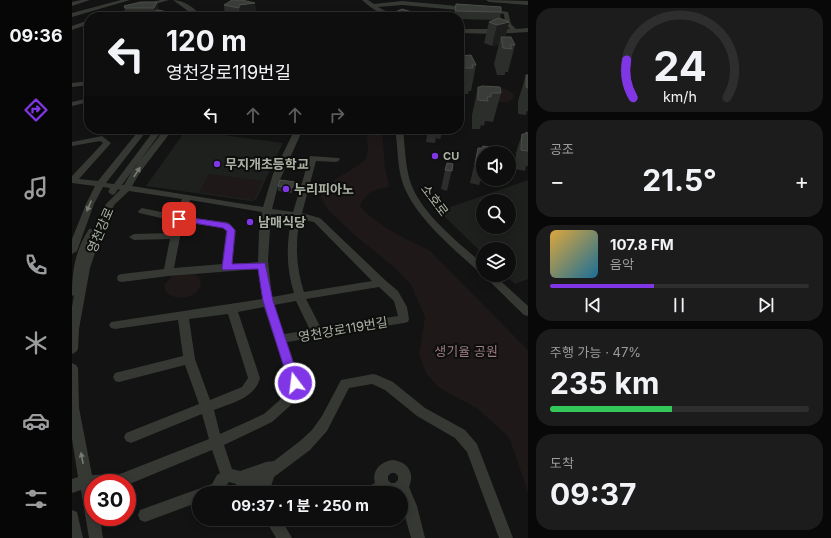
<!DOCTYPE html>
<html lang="ko">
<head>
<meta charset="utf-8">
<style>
  body { margin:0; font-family:Inter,"Noto Sans KR",sans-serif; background:#1c1c1c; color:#f1f3f6; height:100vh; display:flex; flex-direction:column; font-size:15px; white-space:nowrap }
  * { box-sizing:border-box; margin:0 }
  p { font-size:13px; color:#9b9c9e }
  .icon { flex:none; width:22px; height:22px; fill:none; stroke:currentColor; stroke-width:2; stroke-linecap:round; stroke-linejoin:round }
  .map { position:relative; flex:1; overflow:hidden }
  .panel { display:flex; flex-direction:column; gap:8px; padding:8px; background:#080808; width:303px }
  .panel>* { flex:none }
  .banner { position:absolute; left:12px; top:12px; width:380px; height:122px; border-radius:16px; box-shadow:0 2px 10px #0003,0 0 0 1px #2e2e2e; background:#0e0e0e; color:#f1f3f6; overflow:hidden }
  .tools { position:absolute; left:404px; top:146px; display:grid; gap:8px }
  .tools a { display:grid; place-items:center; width:40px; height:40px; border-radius:50%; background:#0e0e0e; box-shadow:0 2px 10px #0003,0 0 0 1px #2e2e2e; font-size:20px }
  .speed { position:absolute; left:12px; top:474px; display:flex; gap:8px; font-size:20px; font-weight:700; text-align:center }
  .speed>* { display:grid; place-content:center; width:52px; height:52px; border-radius:50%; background:#0e0e0e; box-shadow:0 2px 10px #0003,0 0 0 1px #2e2e2e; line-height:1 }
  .speed .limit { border:6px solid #d22; background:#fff; color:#111 }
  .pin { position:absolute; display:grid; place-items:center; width:34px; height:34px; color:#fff; margin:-17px; border-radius:8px; box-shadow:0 2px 6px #0006 }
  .me { position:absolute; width:44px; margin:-22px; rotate:345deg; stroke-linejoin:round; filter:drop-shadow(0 0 3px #0008) }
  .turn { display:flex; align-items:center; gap:14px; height:84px; padding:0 16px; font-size:18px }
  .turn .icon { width:52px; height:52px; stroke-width:2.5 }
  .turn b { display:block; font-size:28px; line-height:34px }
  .lanes { display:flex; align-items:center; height:38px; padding:0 16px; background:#0003; justify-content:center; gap:20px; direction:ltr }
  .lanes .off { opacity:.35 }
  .big { font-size:30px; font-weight:700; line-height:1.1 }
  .panel .tile { flex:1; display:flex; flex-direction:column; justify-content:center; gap:6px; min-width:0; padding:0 14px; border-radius:16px; background:#1c1c1c }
  .panel .dial { align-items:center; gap:0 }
  .dial svg { height:104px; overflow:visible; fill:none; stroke:#2e2e2e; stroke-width:7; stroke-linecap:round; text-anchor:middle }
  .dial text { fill:#f1f3f6; stroke:none }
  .song { display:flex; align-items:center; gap:12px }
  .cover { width:48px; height:48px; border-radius:6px; background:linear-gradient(135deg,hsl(40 70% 55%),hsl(200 70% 35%)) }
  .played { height:4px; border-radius:2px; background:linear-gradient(90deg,#8036e7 40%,#2e2e2e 40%) }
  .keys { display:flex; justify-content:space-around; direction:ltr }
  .heat { display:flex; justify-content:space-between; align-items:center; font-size:22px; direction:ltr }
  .charge { height:6px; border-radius:3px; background:linear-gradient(90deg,#34c759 47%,#2e2e2e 0) }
  .trip { position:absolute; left:120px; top:486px; width:216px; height:40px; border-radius:20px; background:#0e0e0e; box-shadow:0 2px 10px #0003,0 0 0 1px #2e2e2e; font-weight:700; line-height:40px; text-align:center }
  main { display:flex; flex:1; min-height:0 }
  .dock { display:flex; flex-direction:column; width:72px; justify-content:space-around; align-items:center; background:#060606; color:#9b9c9e }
  .dock .icon { width:28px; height:28px }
  .dock .on { color:#8036e7 }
  .dock b { font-size:18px; color:#f1f3f6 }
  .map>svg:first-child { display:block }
  .built { fill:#1e201e; fill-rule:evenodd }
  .green { fill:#1e1819 }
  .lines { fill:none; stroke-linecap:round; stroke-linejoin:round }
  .minor { fill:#353833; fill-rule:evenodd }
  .wall { fill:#2c2e2b }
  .shaded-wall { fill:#1c1d1c }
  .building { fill:#393c38; stroke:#4b4f49 }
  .oneway { fill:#767c71 }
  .route { fill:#8036e7; stroke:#532396 }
  .poi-dot { fill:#8036e7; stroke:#0d0e0d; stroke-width:1.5 }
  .labels { text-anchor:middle; stroke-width:4; stroke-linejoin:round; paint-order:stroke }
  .far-poi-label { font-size:11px; font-weight:bold; fill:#acb3a4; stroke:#0d0e0d; text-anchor:start }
  .poi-label { font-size:13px; font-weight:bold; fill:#acb3a4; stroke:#0d0e0d; text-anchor:start }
  .street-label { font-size:13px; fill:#acb3a4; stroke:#0d0e0d }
  .park-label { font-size:13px; fill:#9d7c82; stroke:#0d0e0d }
</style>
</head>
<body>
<main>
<nav class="dock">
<b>09:36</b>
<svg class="icon on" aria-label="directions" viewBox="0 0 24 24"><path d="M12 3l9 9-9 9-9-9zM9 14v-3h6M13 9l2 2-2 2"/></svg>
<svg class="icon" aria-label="music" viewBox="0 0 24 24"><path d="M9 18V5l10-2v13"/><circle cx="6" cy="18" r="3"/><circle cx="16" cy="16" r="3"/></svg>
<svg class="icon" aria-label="phone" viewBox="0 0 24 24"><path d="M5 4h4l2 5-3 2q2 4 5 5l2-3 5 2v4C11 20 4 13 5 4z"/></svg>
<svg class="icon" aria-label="climate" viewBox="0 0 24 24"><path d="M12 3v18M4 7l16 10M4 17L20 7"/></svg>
<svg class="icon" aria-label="car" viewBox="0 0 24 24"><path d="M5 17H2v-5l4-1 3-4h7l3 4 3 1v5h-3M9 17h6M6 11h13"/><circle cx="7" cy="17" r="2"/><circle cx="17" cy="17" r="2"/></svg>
<svg class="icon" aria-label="filters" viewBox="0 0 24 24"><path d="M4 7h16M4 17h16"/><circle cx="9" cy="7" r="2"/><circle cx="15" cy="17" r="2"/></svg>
</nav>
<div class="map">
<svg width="456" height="538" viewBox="0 0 456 538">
  <rect width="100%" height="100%" fill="#121312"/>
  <path class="built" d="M114 130 211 143 184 200 179 201 74 186Z
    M456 180V279L443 284 433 275H437V249H411V254L367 211ZM411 201H437V227H411Z"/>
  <path class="green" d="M424 87 434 89 441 93 442 98 436 102H425Z
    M294 129H310L313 167 317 187C303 189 294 192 288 206 305 226 334 239 357 250L456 350V492L437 437 406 409 366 387 354 373 347 355 353 317 339 285 323 268 285 237 256 210 250 200 248 190C263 178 280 171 294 159L296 148Z
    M137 174 191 181 182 200 127 192Z
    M121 273 127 277 129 283C126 299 104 302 94 292L92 285 100 276Z"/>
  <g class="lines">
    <path class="minor" d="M9 0H18L0 6V2Z
      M49 0H58L0 17V13Z
      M88 0H97L39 17H30Z
      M101 0C112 0 124 9 130 17H124Z
      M290 0H296L302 4 330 1 396 7 399 9 396 11 330 5 306 7 325 17C311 17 300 9 290 0Z
      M414 0 456 1V5L417 2Z
      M417 9 436 12 439 24 444 29 456 28V32L422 34 387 33V29H438L433 24 432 14 415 12V10Z
      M17 20V24L0 30V26Z
      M17 81V85L0 87V83Z
      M17 98V102L0 106V102Z
      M68 129H76L34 183 42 184 83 129H91L50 185H52L62 168 93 129H101L69 171 60 186 191 207 201 174 223 129H231L207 182 200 209 221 212 238 156 267 158 268 160 264 162 244 161 230 213 248 218 313 280 326 291 335 307 337 319 336 322 332 323 215 342 229 383 218 406 200 422 152 445 160 469 168 471 194 462 202 461 228 441 240 430 250 416 269 380 301 374 305 375 321 382 353 408 393 430 405 444 441 538H427L395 452 383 438 345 416 313 390 300 384 277 388 255 431 238 450 202 477 197 493H183L185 488 177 491V493H163L164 484 157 482 154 486V493H127V502L73 522 68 520 66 515 68 510 140 484 145 475 148 473 140 450 55 485V483H21V517H28L31 538H17L9 490 0 493V479L6 477 0 439V363L4 365 6 368 7 408 20 475 48 474 137 439 130 414 59 443 54 441 52 437 54 433 127 404 113 365 47 382 43 381 41 377 43 373 111 356 106 320 43 329 39 328 37 325 39 322 190 299 186 269 96 276 50 282 46 281 45 278 46 275 50 274 92 269 98 239 62 240 57 237 62 234 99 233 102 221 67 213 66 211 70 208 104 215 110 199 57 191 42 205 25 247 18 268 7 329 6 349 4 352 0 354V307L2 295 0 296C0 270 3 251 17 229H23L34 204 48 190 46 189 43 194 40 195 36 192 38 188 31 187 22 204 5 251 0 254V239L14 204 23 186 0 183V176L31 143 28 141 0 146V142L30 136 39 143 7 179 26 181ZM118 200 190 212 187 232 186 262 160 264 164 231C161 227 159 223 154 222L112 217ZM199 214 220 217C214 243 214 268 222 293L200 297 196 260ZM228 219 242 222 300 281 232 292C224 268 223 243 228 219ZM111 222 151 228 154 231 150 264 102 268ZM307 287 322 301 326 316 249 328 234 299ZM224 301 238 330 212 334 202 305ZM192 307 217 383 210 398 192 414 148 434 142 410C159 403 183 398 188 378L166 312ZM156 314 176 378 170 387 138 400 123 359 117 319Z
      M323 129H331C333 146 333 164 338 181 349 214 386 242 411 264V273L407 272C381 248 341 216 330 181 325 164 326 146 323 129Z
      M411 275H422L456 306V316L452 315Z
      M321 460C336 462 343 473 337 487L345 506 353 538H339L329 502V493H291L293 488 303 483C299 471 309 461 321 460ZM319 473H323L326 476V480L323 483H319L316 480V476Z
      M0 510 5 512 11 538H0Z
      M193 519H209L220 538H204Z"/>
  </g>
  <path class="wall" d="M85 2 87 11 102 13V17H54L52 6Z
    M183 3 184 17H153L152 5Z
    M384 4 429 12 428 19 437 22 433 37 443 45 436 72H433V75H425L422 64 427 44 420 46 412 43 417 22 424 20 387 19V17H382Z
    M321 13 339 17H321Z
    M387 21 392 28 387 52Z
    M389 56 404 65 399 91H397L396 94H388L387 92V65Z
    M454 75H456V111H455L454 115 446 114V101Z
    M406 87 429 93 421 122 413 121 412 126 409 125 408 129H400V115Z
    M232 129H263L261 135 232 134Z
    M356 129H381L379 135 370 134 368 139 364 138 363 143 354 142Z
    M454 132 456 133V166H454L453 171 443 169 444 153 450 134H453Z
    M406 148 411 153V179H414L413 181 409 180 407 185 398 183Z
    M381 164 375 191 369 189 373 170Z
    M206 186 223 187 220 193 206 191Z"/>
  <path class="shaded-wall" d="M85 2 87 13 84 17 82 8Z
    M183 3 184 17H168L167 5Z
    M340 12 339 17H330L331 16Z
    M102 13V17H96Z
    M437 22 432 42 429 37 427 44 420 46 425 25Z
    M261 129H263L261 135Z
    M365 129H366L363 143Z
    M223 182V187L220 193V188Z"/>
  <path class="building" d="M160 0H170L183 3 167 5V8L152 5Z
    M69 2H85L82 8H53L52 6Z
    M384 4 429 7V12L383 11Z
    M330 9 340 12 331 16 321 13Z
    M85 10 102 13 96 17H74Z
    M427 18 437 22 425 25 417 22Z
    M387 21H390L392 28H388L389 31H387Z
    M429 37H439L443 45H438L440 49 431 48Z
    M399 55 404 65H400L401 68H393L389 56Z
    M454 75H456V88L454 87Z
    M409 86 428 87 429 93H419V97H415L416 101 406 100V87H409Z
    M454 132 456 133V151L449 150 450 134H453Z
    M411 146 431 149V153H411V165L403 164 406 148H410Z
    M375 163 381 164 380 171 373 170Z
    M208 180 223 182 220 188 206 186Z"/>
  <defs><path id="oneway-solid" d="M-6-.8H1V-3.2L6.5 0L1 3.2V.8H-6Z"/></defs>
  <g class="oneway">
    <use href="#oneway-solid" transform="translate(65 172) rotate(-57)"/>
    <use href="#oneway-solid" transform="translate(17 206) rotate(113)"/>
    <use href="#oneway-solid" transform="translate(10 458) rotate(-101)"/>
  </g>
  <path class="route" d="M107 216 154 223 157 224 163 230 160 264 193 263 201 301 228 383 226 386 223 388 219 386 217 383 191 301 186 269 151 270 150 268 155 231 151 228 104 220 103 219 104 217Z"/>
  <g class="poi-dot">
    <circle cx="363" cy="156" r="4"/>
    <circle cx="145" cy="164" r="4"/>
    <circle cx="214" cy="189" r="4"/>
    <circle cx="178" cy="222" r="4"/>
  </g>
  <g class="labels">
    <g class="far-poi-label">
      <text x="371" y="160">CU</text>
    </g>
    <g class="poi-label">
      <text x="153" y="169">무지개초등학교</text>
      <text x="222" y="194">누리피아노</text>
      <text x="186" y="227">남매식당</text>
    </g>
    <g class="street-label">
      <text transform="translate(363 200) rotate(53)" y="5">소호로</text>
      <text transform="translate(28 230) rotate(-67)" y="5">영천강로</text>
      <text transform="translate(271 329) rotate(-10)" y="5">영천강로119번길</text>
    </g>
    <g class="park-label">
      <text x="394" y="356">생기율 공원</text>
    </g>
  </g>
</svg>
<div class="tools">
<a><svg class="icon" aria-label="sound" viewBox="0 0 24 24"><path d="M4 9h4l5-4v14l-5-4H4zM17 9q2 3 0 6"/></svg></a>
<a><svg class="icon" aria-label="search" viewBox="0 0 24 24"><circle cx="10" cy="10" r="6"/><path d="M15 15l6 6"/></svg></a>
<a><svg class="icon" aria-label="layers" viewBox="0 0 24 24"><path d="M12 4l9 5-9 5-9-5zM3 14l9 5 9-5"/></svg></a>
</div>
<div class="speed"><div class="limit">30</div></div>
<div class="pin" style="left:107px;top:219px;background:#d93025"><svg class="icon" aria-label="arrive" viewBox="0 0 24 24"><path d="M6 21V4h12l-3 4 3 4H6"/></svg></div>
<svg class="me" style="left:223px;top:383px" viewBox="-20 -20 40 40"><circle r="17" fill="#8036e7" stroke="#fff" stroke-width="3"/><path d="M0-11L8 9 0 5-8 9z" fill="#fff"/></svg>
<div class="trip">09:37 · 1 분 · 250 m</div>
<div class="banner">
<div class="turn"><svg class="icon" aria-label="left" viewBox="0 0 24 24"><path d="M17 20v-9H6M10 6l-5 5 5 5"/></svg><div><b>120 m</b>영천강로119번길</div></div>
<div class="lanes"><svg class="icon" aria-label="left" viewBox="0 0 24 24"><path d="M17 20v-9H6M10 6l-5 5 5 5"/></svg><svg class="icon off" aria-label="ahead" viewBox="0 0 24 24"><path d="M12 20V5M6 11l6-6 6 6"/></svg><svg class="icon off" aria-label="ahead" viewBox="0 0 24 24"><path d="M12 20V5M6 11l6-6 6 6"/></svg><svg class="icon off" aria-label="right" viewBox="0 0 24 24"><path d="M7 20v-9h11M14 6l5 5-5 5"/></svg></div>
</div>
</div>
<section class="panel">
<div class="tile dial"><svg viewBox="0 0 100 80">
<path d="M14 69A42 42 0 1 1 86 69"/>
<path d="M14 69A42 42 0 0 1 9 40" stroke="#8036e7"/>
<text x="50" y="56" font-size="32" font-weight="700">24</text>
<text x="50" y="72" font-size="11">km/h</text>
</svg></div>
<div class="tile"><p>공조</p>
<div class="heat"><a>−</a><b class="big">21.5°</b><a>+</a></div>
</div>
<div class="tile">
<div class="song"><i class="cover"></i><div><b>107.8 FM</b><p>음악</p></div></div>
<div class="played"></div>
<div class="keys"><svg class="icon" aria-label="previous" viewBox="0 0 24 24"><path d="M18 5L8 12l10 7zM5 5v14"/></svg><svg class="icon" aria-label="pause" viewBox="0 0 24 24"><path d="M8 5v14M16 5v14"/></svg><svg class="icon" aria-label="next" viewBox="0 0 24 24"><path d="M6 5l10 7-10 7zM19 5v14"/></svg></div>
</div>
<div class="tile"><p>주행 가능 · 47%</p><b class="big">235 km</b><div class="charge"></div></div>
<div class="tile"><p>도착</p><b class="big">09:37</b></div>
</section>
</main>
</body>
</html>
